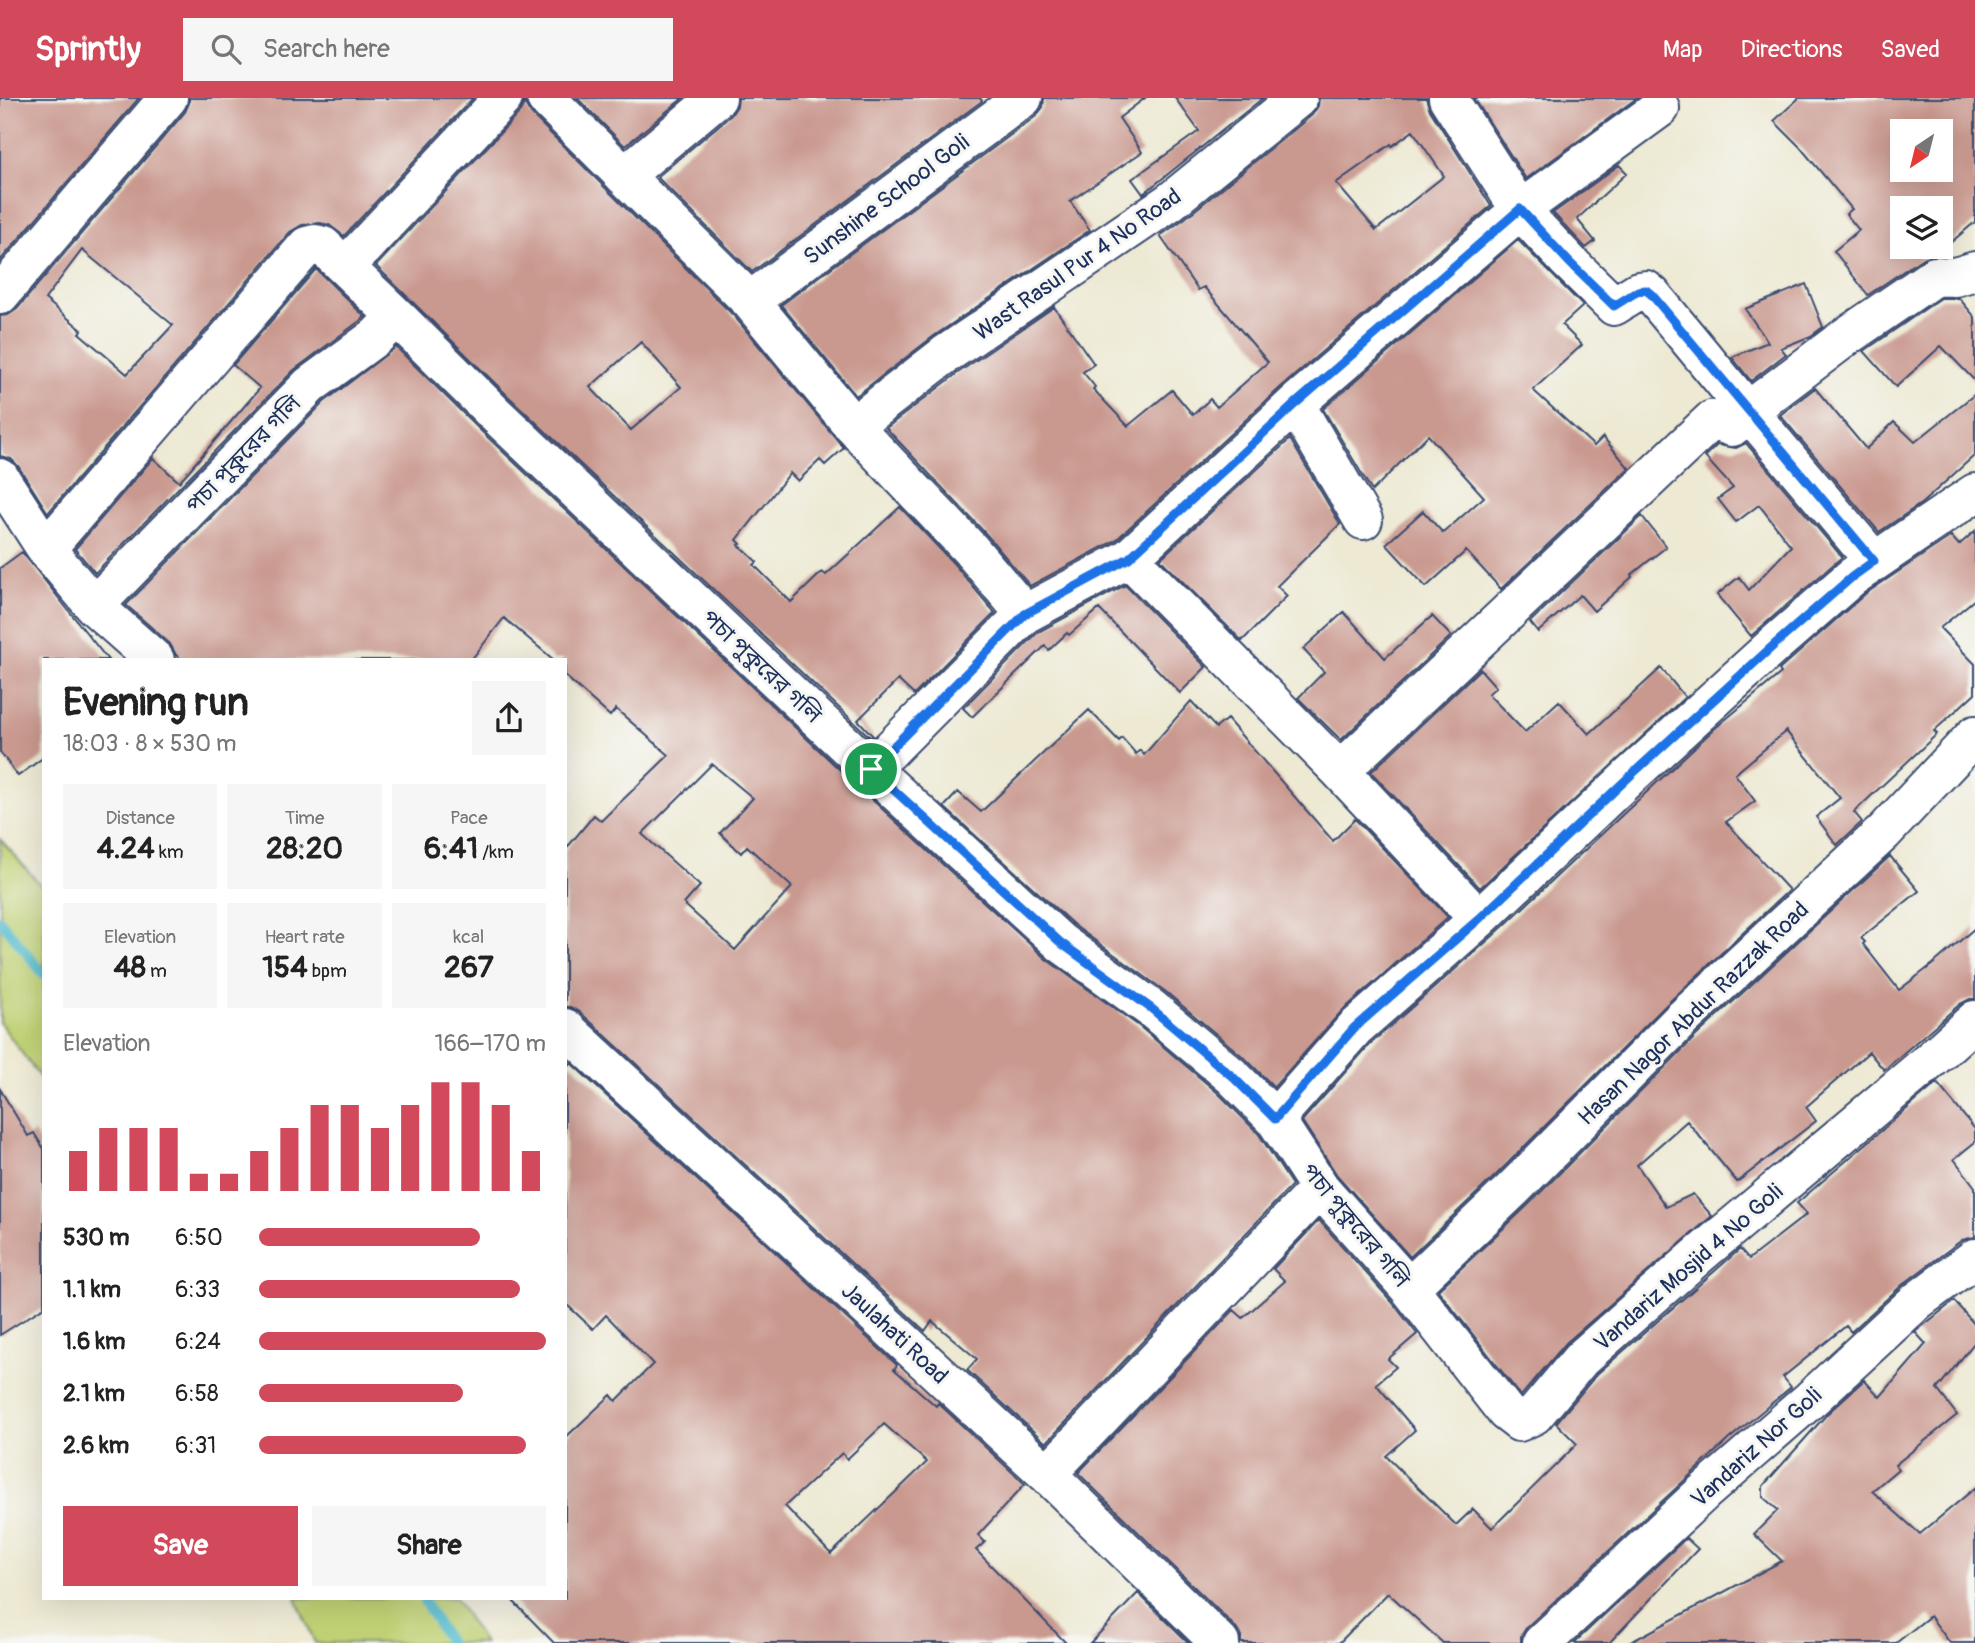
<!DOCTYPE html>
<meta charset="utf-8">
<style>
:root{--surface:#fff;--page:#f6f6f6;--text:#222;--muted:#767676;--accent:#d1495b}
body{margin:0;font-family:Pangolin,"Noto Sans Bengali",sans-serif;background:var(--page);color:var(--text);height:100vh;display:flex;flex-direction:column;font-size:26px;white-space:nowrap}
*{box-sizing:border-box;margin:0}
p{font-size:23px;color:var(--muted)}
.icon{flex:none;width:38px;height:38px;fill:none;stroke:currentColor;stroke-width:2;stroke-linecap:round;stroke-linejoin:round}
.map{position:relative;flex:1;overflow:hidden}
.drawer{position:absolute;left:42px;top:560px;width:525px;height:942px;display:flex;flex-direction:column;background:var(--surface);border-radius:0px;box-shadow:0 7px 28px #0002}
.drawer>*{flex:none}
.needle{width:46px;rotate:215deg}
.buttons{position:absolute;left:1890px;top:21px;display:grid;gap:14px}
.buttons a{display:grid;place-items:center;width:63px;height:63px;border-radius:0px;background:var(--surface);box-shadow:0 7px 28px #0002;font-size:35px}
.pin{position:absolute;display:grid;place-items:center;width:60px;height:60px;color:#fff;margin:-30px;border:4px solid #fff;border-radius:50%;box-shadow:0 2px 7px #0007}
.round{display:grid;place-items:center;flex:none;width:74px;height:74px;border-radius:0px;background:var(--page)}
.head{display:flex;align-items:center;justify-content:space-between;height:119px;padding:0 21px}
h1{font-size:38px;font-weight:700;line-height:52px}
.figures{display:grid;grid-template-columns:repeat(3,1fr);gap:10px;height:119px;padding:7px 21px}
.figures div{display:grid;align-content:center;border-radius:0px;background:var(--page);text-align:center}
.figures b{font-size:30px;font-weight:700}
.figures small{font-size:19px;font-weight:400}
.figures p{font-size:19px}
.chart{height:196px;padding:14px 21px}
.chart p{display:flex;justify-content:space-between}
.chart svg{width:100%;height:126px;margin-top:7px;stroke:var(--accent);stroke-width:6}
.button{display:flex;gap:14px;margin-top:auto;padding:14px 21px}
.button a{flex:1;height:80px;border-radius:0px;background:var(--accent);color:#fff;font-size:28px;font-weight:700;line-height:80px;text-align:center}
.button a+a{background:var(--page);color:var(--text)}
ul{padding:0 21px;list-style:none;font-size:23px}
li{display:grid;grid-template-columns:112px 84px 1fr;align-items:center;height:52px}
li i{height:18px;border-radius:9px;background:var(--accent)}
header{display:flex;align-items:center;gap:42px;box-sizing:border-box;height:98px;padding:0 35px;background:var(--accent);color:#fff}
header strong{font-size:33px}
nav{display:flex;gap:38px;margin-inline-start:auto;font-size:24px}
.search{width:490px;height:63px;background:var(--page);display:flex;align-items:center;gap:18px;box-sizing:border-box;padding:0 24px;border-radius:0px;color:var(--muted);font-size:26px}
.map>svg:first-child{display:block}
.green{fill:#c0d174;stroke:#6e8069;stroke-width:2}
.lines{fill:none;stroke-linecap:round;stroke-linejoin:round}
.stream{stroke:#52bcce;stroke-width:10}
.building{fill:#c9988e;fill-rule:evenodd}
.street-casing{stroke:#3a4b70;stroke-width:42}
.street{stroke:#fff;stroke-width:38}
.route-casing{stroke:#fff;stroke-width:14}
.route{stroke:#1a73e8;stroke-width:9}
.labels{text-anchor:middle;stroke-width:6;stroke-linejoin:round;paint-order:stroke}
.street-label{font-size:23px;fill:#1b2f5e;stroke:#f6f6f2}
</style>
<header>
<strong>Sprintly</strong>
<div class="search"><svg class="icon" aria-label="search" viewBox="0 0 24 24"><circle cx="10" cy="10" r="6"/><path d="M15 15l6 6"/></svg>Search here</div>
<nav><a>Map</a><a>Directions</a><a>Saved</a></nav>
</header>
<div class="map">
<svg width="1975" height="1545" viewBox="0 0 1975 1545">
<rect width="100%" height="100%" fill="#f6f6f2"/>
<filter id="ink" filterUnits="userSpaceOnUse"><feTurbulence type="fractalNoise" baseFrequency=".0143" numOctaves="2"/><feDisplacementMap in="SourceGraphic" scale="14" xChannelSelector="R" yChannelSelector="G"/><feConvolveMatrix kernelMatrix="1 2 1 2 8 2 1 2 1" color-interpolation-filters="sRGB"/></filter>
<filter id="wash" filterUnits="userSpaceOnUse"><feTurbulence type="fractalNoise" baseFrequency=".00686" numOctaves="4" result="noise"/><feDisplacementMap in="SourceGraphic" scale="28" xChannelSelector="R" yChannelSelector="G"/><feGaussianBlur stdDeviation="1.57" result="paint"/><feColorMatrix in="noise" values="0 0 0 0 0 0 0 0 0 0 0 0 0 0 0 0 0 1.4 0 .05"/><feComposite in="paint" operator="in"/></filter>
<g filter="url(#wash)">
<rect width="100%" height="100%" fill="#ede9d3"/>
<path class="green" d="M 0,741 L 44,791 L 44,985 L 0,925 Z
M 296,1500 L 455,1500 L 484,1545 L 315,1545 Z"/>
<g class="lines">
<path class="stream" d="M 0,822 L 44,877
M 422,1500 L 449,1545"/>
</g>
<g id="blocks">
<path class="building" d="M 0,0 L 139,0 L 0,163 Z
M 189,0 L 473,0 L 344,138 L 329,127 L 320,125 L 302,127 L 290,134 L 48,415 L 18,368 L 11,361 L 0,358 L 0,218 L 8,217 L 17,211 L 185,14 L 189,5 ZM 82,152 L 173,227 L 127,276 L 79,235 L 82,232 L 45,201 Z
M 524,0 L 525,6 L 531,16 L 734,218 L 844,350 L 825,367 L 820,362 L 798,383 L 790,375 L 737,442 L 741,446 L 739,447 L 757,464 L 754,467 L 791,504 L 822,474 L 826,477 L 900,409 L 954,466 L 995,515 L 914,597 L 898,582 L 858,622 L 873,638 L 871,640 L 509,299 L 376,168 L 519,15 L 524,6 ZM 641,244 L 681,289 L 631,332 L 590,289 Z
M 577,0 L 683,0 L 625,48 Z
M 738,0 L 980,0 L 982,3 L 752,174 L 657,79 L 731,17 L 737,8 Z
M 1044,0 L 1145,0 L 1119,20 L 1142,54 L 1070,103 L 1090,132 L 934,238 L 856,298 L 781,207 L 1036,18 L 1043,9 Z
M 1175,0 L 1263,0 L 1143,96 L 1132,81 L 1199,33 Z
M 1319,0 L 1426,0 L 1430,12 L 1491,108 L 1280,290 L 1116,442 L 1030,488 L 986,436 L 886,330 L 959,274 L 1054,209 L 1094,266 L 1083,274 L 1095,289 L 1093,291 L 1128,328 L 1172,292 L 1193,317 L 1210,301 L 1217,309 L 1268,264 L 1204,189 L 1198,192 L 1160,138 L 1184,121 L 1312,17 L 1318,8 ZM 1413,33 L 1444,78 L 1376,132 L 1336,85 L 1391,46 L 1392,48 Z
M 1474,0 L 1637,0 L 1526,81 Z
M 1799,0 L 1975,0 L 1975,124 L 1937,156 L 1923,160 L 1868,197 L 1834,153 L 1859,132 L 1846,116 L 1852,111 L 1800,49 L 1774,23 ZM 1902,33 L 1941,33 L 1941,72 L 1902,72 ZM 1902,110 L 1941,110 L 1941,149 L 1902,149 Z
M 1619,67 L 1627,75 L 1577,121 L 1595,143 L 1586,150 L 1553,115 Z
M 1518,142 L 1583,208 L 1562,227 L 1582,247 L 1533,292 L 1594,348 L 1603,339 L 1629,370 L 1501,491 L 1466,453 L 1426,489 L 1386,446 L 1423,413 L 1443,435 L 1484,399 L 1428,337 L 1372,393 L 1323,311 Z
M 316,171 L 365,219 L 294,272 L 95,475 L 75,451 L 153,360 L 179,384 L 260,290 L 233,267 Z
M 1806,186 L 1823,229 L 1811,238 L 1781,250 L 1786,256 L 1751,283 L 1732,259 L 1768,244 L 1745,211 Z
M 1941,200 L 1959,200 L 1975,219 L 1975,283 L 1941,248 L 1896,289 L 1864,253 Z
M 396,249 L 479,331 L 856,687 L 1046,861 L 1139,928 L 1218,995 L 1258,1035 L 1292,1087 L 1046,1345 L 967,1272 L 977,1261 L 932,1223 L 925,1233 L 580,914 L 570,909 L 565,909 L 565,752 L 594,717 L 601,723 L 669,657 L 616,611 L 610,618 L 565,578 L 565,562 L 554,562 L 504,520 L 471,562 L 182,562 L 176,557 L 170,546 L 126,507 L 324,304 ZM 712,666 L 753,700 L 720,735 L 741,755 L 747,748 L 792,789 L 735,852 L 684,806 L 700,788 L 642,736 Z
M 1815,290 L 1866,351 L 1894,324 L 1915,344 L 1975,296 L 1975,357 L 1922,405 L 1879,434 L 1780,317 Z
M 1290,341 L 1340,426 L 1277,488 L 1287,498 L 1242,543 L 1160,461 Z
M 1746,345 L 1842,459 L 1751,538 L 1717,497 L 1739,479 L 1749,492 L 1791,448 L 1759,407 L 1736,424 L 1718,401 L 1733,390 L 1705,359 L 1717,347 L 1736,350 Z
M 1642,418 L 1666,449 L 1631,477 L 1632,479 L 1594,513 L 1580,497 L 1538,534 L 1530,524 Z
M 1975,433 L 1975,501 L 1940,530 L 1975,566 L 1975,595 L 1934,633 L 1937,636 L 1854,714 L 1862,724 L 1837,747 L 1816,719 L 1840,700 L 1786,633 L 1735,676 L 1755,703 L 1726,724 L 1789,792 L 1666,907 L 1497,1076 L 1410,1159 L 1337,1077 L 1302,1023 L 1370,946 L 1494,837 L 1713,632 L 1781,575 L 1779,572 L 1789,563 L 1865,496 L 1951,438 L 1959,447 Z
M 22,454 L 108,562 L 44,562 L 44,659 L 18,678 L 0,654 L 0,470 Z
M 1125,487 L 1206,569 L 1180,595 L 1099,511 L 1069,537 L 1067,535 L 1049,552 L 1045,548 L 972,619 L 963,610 L 1038,534 Z
M 1344,514 L 1385,560 L 1432,518 L 1451,538 L 1341,642 L 1298,600 L 1324,574 L 1303,551 Z
M 1661,570 L 1685,599 L 1480,790 L 1371,674 L 1480,571 L 1496,589 L 1488,596 L 1525,634 L 1559,603 L 1589,636 Z
M 1191,603 L 1216,630 L 1227,621 L 1333,743 L 1355,721 L 1448,819 L 1341,914 L 1274,989 L 1247,962 L 1166,894 L 1075,828 L 944,709 L 958,694 L 981,714 L 1089,612 L 1119,643 L 1122,640 L 1136,656 L 1140,652 L 1144,657 Z
M 1890,758 L 1919,793 L 1861,840 L 1865,844 L 1863,846 L 1899,892 L 1933,866 L 1975,830 L 1975,901 L 1970,901 L 1960,906 L 1884,972 L 1869,954 L 1806,1009 L 1816,1023 L 1737,1084 L 1687,1023 L 1637,1067 L 1666,1109 L 1693,1096 L 1712,1118 L 1566,1245 L 1521,1298 L 1438,1192 L 1527,1108 L 1696,938 Z
M 571,965 L 897,1267 L 894,1271 L 936,1308 L 938,1305 L 1025,1386 L 978,1437 L 985,1444 L 976,1452 L 1066,1545 L 554,1545 L 510,1500 L 565,1500 L 565,1340 L 611,1297 L 616,1303 L 653,1266 L 606,1217 L 593,1231 L 565,1205 L 565,971 ZM 884,1326 L 927,1364 L 831,1456 L 785,1408 L 842,1355 L 847,1361 Z
M 1937,985 L 1975,1031 L 1975,1044 L 1954,1061 L 1975,1089 L 1975,1139 L 1962,1142 L 1902,1187 L 1851,1234 L 1846,1228 L 1783,1279 L 1791,1289 L 1729,1341 L 1527,1529 L 1521,1538 L 1521,1545 L 1443,1545 L 1388,1495 L 1339,1545 L 1241,1545 L 1241,1538 L 1235,1529 L 1078,1375 L 1234,1212 L 1243,1220 L 1285,1183 L 1273,1171 L 1319,1122 L 1392,1204 L 1417,1236 L 1388,1261 L 1396,1269 L 1376,1286 L 1415,1332 L 1386,1358 L 1456,1427 L 1473,1411 L 1492,1430 L 1577,1346 L 1556,1325 L 1597,1276 L 1740,1151 L 1749,1161 L 1807,1116 L 1797,1105 Z
M 0,991 L 28,1038 L 34,1035 L 44,1051 L 44,1209 L 0,1237 Z
M 1954,1203 L 1975,1227 L 1975,1244 L 1937,1291 L 1957,1317 L 1895,1367 L 1898,1371 L 1872,1393 L 1920,1436 L 1975,1390 L 1975,1545 L 1950,1545 L 1930,1518 L 1896,1545 L 1629,1545 L 1782,1463 L 1754,1436 L 1778,1412 L 1763,1399 L 1763,1388 L 1827,1316 L 1864,1282 L 1880,1299 L 1926,1246 L 1915,1234 Z
M 1686,1440 L 1698,1451 L 1609,1545 L 1574,1545 Z
M 1138,1495 L 1189,1545 L 1090,1545 Z"/>
</g>
</g>
<g filter="url(#ink)">
<use href="#blocks" fill-opacity="0" stroke="#3a4b70" stroke-width="2"/>
<g class="lines">
<defs>
<path id="street" d="M 546,0 L 750,203 L 853,328 L 970,451 L 1025,516
M 624,78 L 717,0
M 345,169 L 503,0
M 0,197 L 168,0
M 750,203 L 1023,0
M 1295,306 L 1363,422
M 853,328 L 946,256 L 1170,104 L 1298,0
M 0,380 L 46,451 L 94,508 L 155,562
M 46,451 L 307,148 L 315,146 L 323,148 L 396,218
M 1129,460 L 1340,673 L 1479,821
M 1874,463 L 1748,313 L 1847,238 L 1935,178 L 1955,179 L 1975,173
M 94,508 L 310,287 L 377,238 L 396,218 L 494,315 L 871,671 L 1061,845 L 1152,911 L 1233,979 L 1275,1021 L 1320,1090 L 1409,1190 L 1506,1314 L 1519,1324 L 1534,1317 L 1581,1261 L 1634,1214 L 1700,1156 L 1925,967 L 1975,922
M 871,671 L 1025,516 L 1129,460 L 1295,306 L 1520,112 L 1660,10
M 1340,673 L 1712,322 L 1732,329 L 1748,313 L 1652,197 L 1646,192 L 1638,193 L 1614,208 L 1569,164 L 1520,112 L 1448,0
M 565,930 L 1047,1376 L 1220,1545
M 1275,1021 L 1355,930 L 1479,821 L 1630,678 L 1774,547 L 1852,479 L 1975,395
M 1409,1190 L 1512,1092 L 1681,922 L 1884,734 L 1975,637
M 1047,1376 L 1320,1090
M 1542,1545 L 1704,1394 L 1811,1301 L 1917,1203 L 1975,1160"/>
</defs>
<use href="#street" class="street-casing"/>
<use href="#street" class="street"/>
</g>
</g>
<g class="lines" filter="url(#ink)">
<defs>
<path id="route" d="M 1520,111 L 1569,164 L 1614,208 L 1638,193 L 1646,192 L 1652,197 L 1874,463 L 1852,479 L 1774,547 L 1630,678 L 1479,821 L 1354,930 L 1275,1021 L 1233,979 L 1152,911 L 1061,845 L 871,671 L 1025,516 L 1129,460 L 1295,306 Z"/>
</defs>
<use href="#route" class="route-casing"/>
<use href="#route" class="route"/>
</g>
<g class="labels">
<g class="street-label">
<text transform="translate(886 101) rotate(-37)" y="8">Sunshine School Goli</text>
<text transform="translate(1077 166) rotate(-35)" y="8">Wast Rasul Pur 4 No Road</text>
<text transform="translate(243 356) rotate(-46)" y="8">পচা পুকুরের গলি</text>
<text transform="translate(762 568) rotate(43)" y="8">পচা পুকুরের গলি</text>
<text transform="translate(1693 915) rotate(-44)" y="8">Hasan Nagor Abdur Razzak Road</text>
<text transform="translate(1356 1127) rotate(50)" y="8">পচা পুকুরের গলি</text>
<text transform="translate(1688 1169) rotate(-41)" y="8">Vandariz Mosjid 4 No Goli</text>
<text transform="translate(895 1235) rotate(43)" y="8">Jaulahati Road</text>
<text transform="translate(1756 1349) rotate(-42)" y="8">Vandariz Nor Goli</text>
</g>
</g>
</svg>
<div class="buttons">
<a><svg class="needle" viewBox="-14 -14 28 28"><path d="M0-13l5 13h-10z" fill="#e53935"/><path d="M0 13l5-13h-10z" fill="#767676"/></svg></a>
<a><svg class="icon" aria-label="layers" viewBox="0 0 24 24"><path d="M12 4l9 5-9 5-9-5zM3 14l9 5 9-5"/></svg></a>
</div>
<div class="pin" style="left:871px;top:671px;background:#1e9e55"><svg class="icon" aria-label="arrive" viewBox="0 0 24 24"><path d="M6 21V4h12l-3 4 3 4H6"/></svg></div>
<section class="drawer">
<div class="head"><div><h1>Evening run</h1><p>18:03 · 8 × 530 m</p></div><a class="round"><svg class="icon" aria-label="share" viewBox="0 0 24 24"><path d="M12 15V3M7 8l5-5 5 5M5 13v7h14v-7"/></svg></a></div>
<div class="figures">
<div><p>Distance</p><b>4.24<small> km</small></b></div>
<div><p>Time</p><b>28:20</b></div>
<div><p>Pace</p><b>6:41<small> /km</small></b></div>
</div>
<div class="figures">
<div><p>Elevation</p><b>48<small> m</small></b></div>
<div><p>Heart rate</p><b>154<small> bpm</small></b></div>
<div><p>kcal</p><b>267</b></div>
</div>
<div class="chart"><p><span>Elevation</span>166–170 m</p>
<svg viewBox="0 0 160 44" preserveAspectRatio="none"><path d="M5 44V30M15 44V22M25 44V22M35 44V22M45 44V38M55 44V38M65 44V30M75 44V22M85 44V14M95 44V14M105 44V22M115 44V14M125 44V6M135 44V6M145 44V14M155 44V30"/></svg>
</div>
<ul>
<li><b>530 m</b>6:50<i style="width:77%"></i></li>
<li><b>1.1 km</b>6:33<i style="width:91%"></i></li>
<li><b>1.6 km</b>6:24<i style="width:100%"></i></li>
<li><b>2.1 km</b>6:58<i style="width:71%"></i></li>
<li><b>2.6 km</b>6:31<i style="width:93%"></i></li>
</ul>
<div class="button"><a>Save</a><a>Share</a></div>
</section>
</div>
